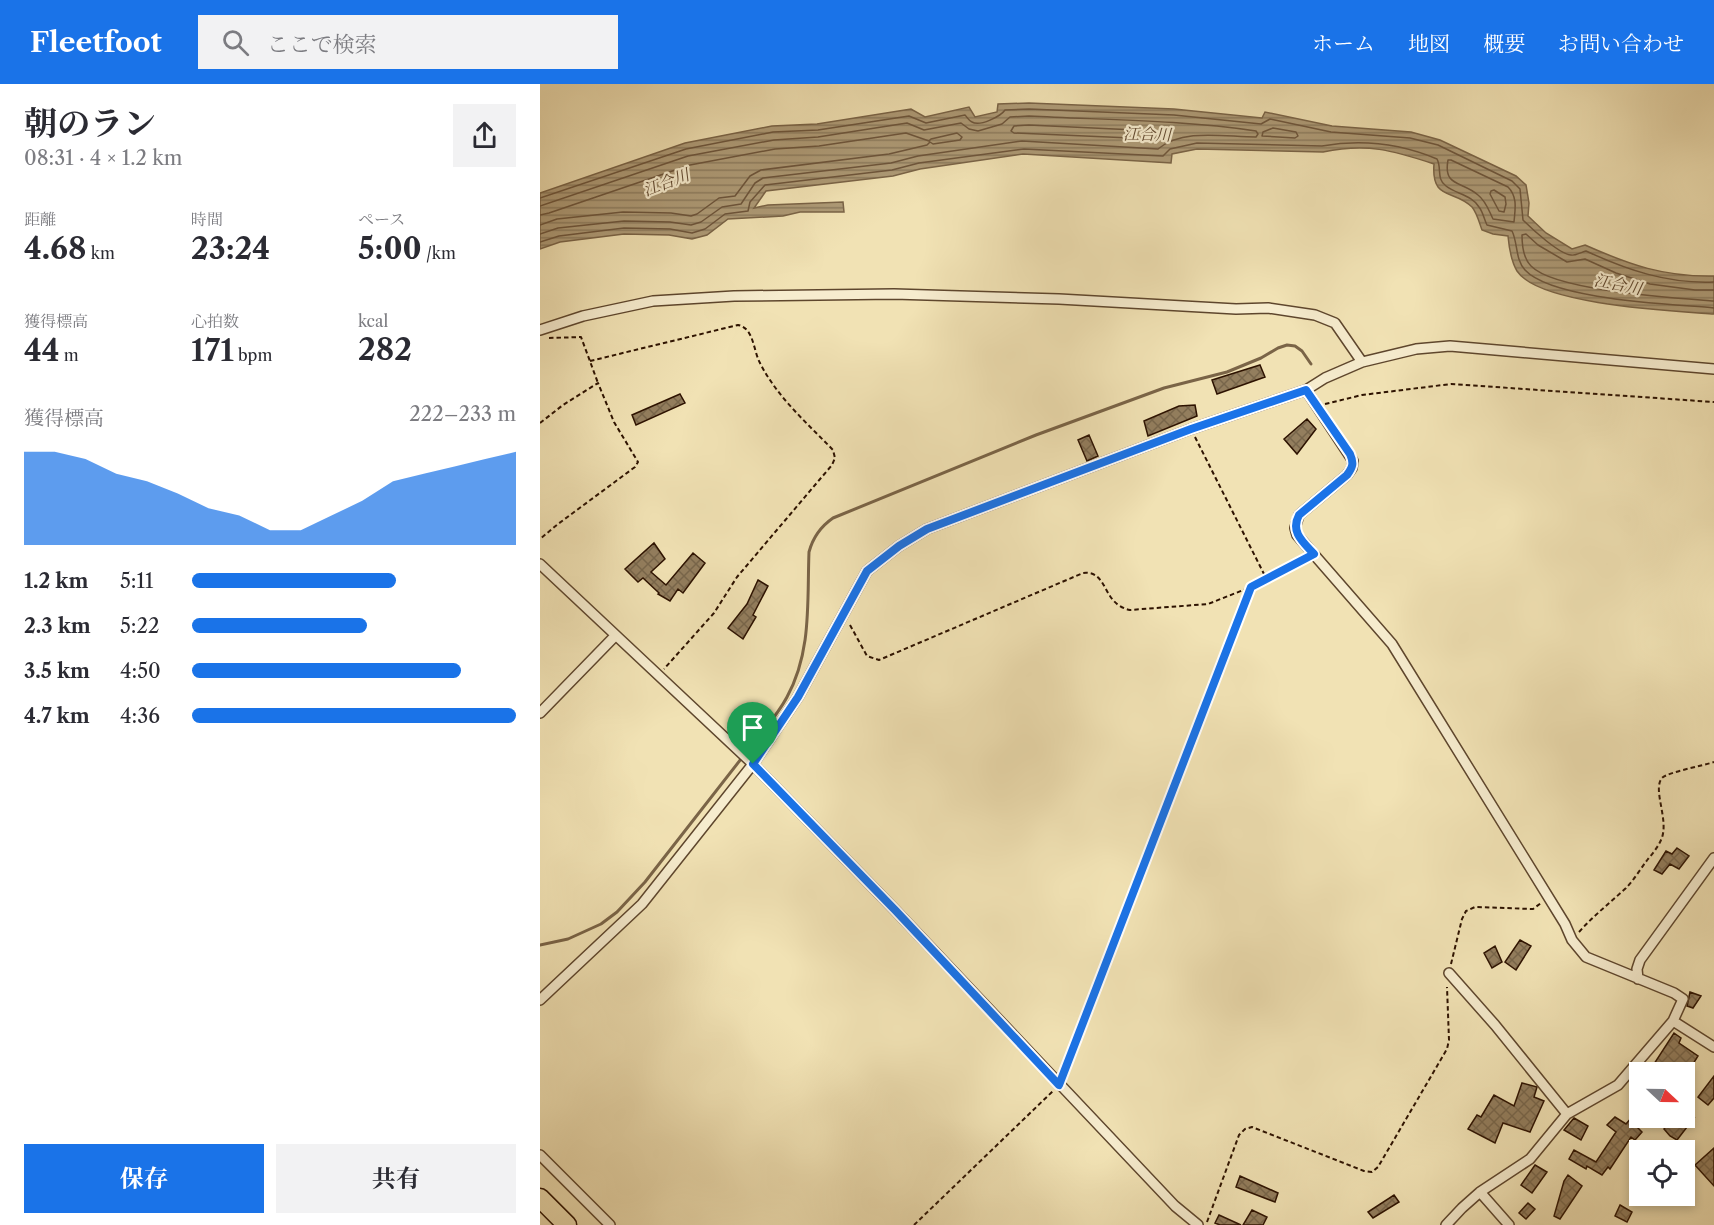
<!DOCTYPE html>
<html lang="ja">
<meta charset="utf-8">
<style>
:root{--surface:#fff;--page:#f2f2f3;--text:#2b2b33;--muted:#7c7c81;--accent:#1a73e8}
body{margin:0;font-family:"Libre Caslon Text","Noto Serif JP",serif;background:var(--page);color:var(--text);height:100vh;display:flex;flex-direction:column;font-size:22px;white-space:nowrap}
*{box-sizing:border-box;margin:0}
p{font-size:20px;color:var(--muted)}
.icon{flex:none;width:33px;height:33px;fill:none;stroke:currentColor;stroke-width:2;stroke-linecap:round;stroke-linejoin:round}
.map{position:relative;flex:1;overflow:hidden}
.panel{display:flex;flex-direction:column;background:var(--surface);width:540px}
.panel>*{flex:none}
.needle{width:39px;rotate:112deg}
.controls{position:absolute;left:1089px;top:978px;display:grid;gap:12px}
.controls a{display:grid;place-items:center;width:66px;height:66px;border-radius:0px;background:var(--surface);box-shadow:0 3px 9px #0003;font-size:30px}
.pin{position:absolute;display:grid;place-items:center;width:51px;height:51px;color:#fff;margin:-62px -26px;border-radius:50% 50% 50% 0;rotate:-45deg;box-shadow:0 0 6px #0007}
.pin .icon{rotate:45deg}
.round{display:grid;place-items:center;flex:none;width:63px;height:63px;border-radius:0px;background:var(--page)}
.summary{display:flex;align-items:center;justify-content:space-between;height:102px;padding:0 24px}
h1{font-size:33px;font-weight:700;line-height:45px}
.metrics{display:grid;grid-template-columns:repeat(3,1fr);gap:9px;height:102px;padding:6px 24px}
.metrics div{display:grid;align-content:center}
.metrics b{font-size:30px;font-weight:700}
.metrics small{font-size:16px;font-weight:400}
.metrics p{font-size:16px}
.chart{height:168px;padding:12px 24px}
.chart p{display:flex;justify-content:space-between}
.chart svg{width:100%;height:108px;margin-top:6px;fill:var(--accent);opacity:.7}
.action{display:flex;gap:12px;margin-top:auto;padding:12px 24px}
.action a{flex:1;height:69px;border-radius:0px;background:var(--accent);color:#fff;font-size:24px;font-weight:700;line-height:69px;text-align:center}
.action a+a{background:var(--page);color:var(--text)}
ul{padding:0 24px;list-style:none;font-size:20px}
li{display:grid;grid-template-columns:96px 72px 1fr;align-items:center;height:45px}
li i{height:15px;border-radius:8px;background:var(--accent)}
header{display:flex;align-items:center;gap:36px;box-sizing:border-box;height:84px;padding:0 30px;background:var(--accent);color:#fff}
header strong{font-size:28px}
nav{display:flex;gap:33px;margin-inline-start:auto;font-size:21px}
.search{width:420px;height:54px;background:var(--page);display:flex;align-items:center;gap:15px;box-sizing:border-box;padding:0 21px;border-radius:0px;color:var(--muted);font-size:22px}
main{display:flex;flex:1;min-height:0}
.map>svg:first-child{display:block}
.water{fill:url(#water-rules);stroke:#7a6447;stroke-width:1.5}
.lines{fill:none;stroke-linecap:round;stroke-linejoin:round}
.shore{stroke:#6e563c;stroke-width:1.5}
.stream{stroke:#7a6447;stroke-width:3}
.building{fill:url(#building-cross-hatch);stroke:#2d1200;stroke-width:1.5}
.street-casing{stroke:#5e462d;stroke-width:12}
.highway-casing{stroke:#2d1200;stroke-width:21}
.path{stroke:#2d1200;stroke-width:2;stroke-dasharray:4.5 3;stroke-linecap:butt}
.street{stroke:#f6ecce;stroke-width:9}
.highway{stroke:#f1e2b4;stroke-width:18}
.route-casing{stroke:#fff;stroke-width:12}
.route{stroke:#1a73e8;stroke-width:8}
.labels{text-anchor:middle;stroke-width:4.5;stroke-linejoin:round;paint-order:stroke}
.water-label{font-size:16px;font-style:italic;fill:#614930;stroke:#f6ecce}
</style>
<header>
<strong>Fleetfoot</strong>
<div class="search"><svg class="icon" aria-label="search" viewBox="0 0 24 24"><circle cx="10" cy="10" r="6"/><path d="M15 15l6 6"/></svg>ここで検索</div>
<nav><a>ホーム</a><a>地図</a><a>概要</a><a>お問い合わせ</a></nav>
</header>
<main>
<section class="panel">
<div class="summary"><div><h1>朝のラン</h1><p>08:31 · 4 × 1.2 km</p></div><a class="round"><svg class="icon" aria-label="share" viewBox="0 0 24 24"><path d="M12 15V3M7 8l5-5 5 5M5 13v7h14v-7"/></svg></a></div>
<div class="metrics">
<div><p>距離</p><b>4.68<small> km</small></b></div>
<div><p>時間</p><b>23:24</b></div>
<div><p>ペース</p><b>5:00<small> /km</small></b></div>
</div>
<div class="metrics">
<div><p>獲得標高</p><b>44<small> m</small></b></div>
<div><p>心拍数</p><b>171<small> bpm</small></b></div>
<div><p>kcal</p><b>282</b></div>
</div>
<div class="chart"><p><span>獲得標高</span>222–233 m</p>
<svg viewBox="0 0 160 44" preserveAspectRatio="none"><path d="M0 44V6L10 6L20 9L30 15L40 18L50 23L60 29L70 32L80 38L90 38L100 32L110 26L120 18L130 15L140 12L150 9L160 6V44z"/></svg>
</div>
<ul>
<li><b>1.2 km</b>5:11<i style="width:63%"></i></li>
<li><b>2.3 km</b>5:22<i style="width:54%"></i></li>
<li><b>3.5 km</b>4:50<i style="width:83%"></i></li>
<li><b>4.7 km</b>4:36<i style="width:100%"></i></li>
</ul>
<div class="action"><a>保存</a><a>共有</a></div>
</section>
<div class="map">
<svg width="1174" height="1141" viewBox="0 0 1174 1141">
<defs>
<pattern id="water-rules" width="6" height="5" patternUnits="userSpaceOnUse" patternTransform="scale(1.5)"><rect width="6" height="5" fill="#ae9b77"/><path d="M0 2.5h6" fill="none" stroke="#8e7d5f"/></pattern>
<pattern id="building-cross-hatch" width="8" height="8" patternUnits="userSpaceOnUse" patternTransform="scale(1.5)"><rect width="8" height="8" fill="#937e5e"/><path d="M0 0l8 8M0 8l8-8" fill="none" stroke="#78664b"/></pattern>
</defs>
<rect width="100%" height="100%" fill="#f1e2b4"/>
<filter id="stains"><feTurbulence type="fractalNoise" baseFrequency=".00333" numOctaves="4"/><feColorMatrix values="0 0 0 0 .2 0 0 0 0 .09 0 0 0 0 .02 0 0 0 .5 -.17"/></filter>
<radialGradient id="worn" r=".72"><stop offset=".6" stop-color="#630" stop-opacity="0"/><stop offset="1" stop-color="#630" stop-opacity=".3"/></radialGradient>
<path class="water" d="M 489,19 L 634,25 L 722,34 L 725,28 L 792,42 L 871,48 L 900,56 L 976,92 L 986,101 L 989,119 L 988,132 L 1006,149 L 1032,165 L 1045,161 C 1090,181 1124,193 1174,192 L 1174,230 C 1134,227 999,221 977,187 C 971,177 969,163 968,152 L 953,150 L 942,146 C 939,138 937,129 932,123 C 914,105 891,117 894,80 C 852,66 827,59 783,68 L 657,65 L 632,70 L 631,79 L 483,70 L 380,85 L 353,92 L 226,107 L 214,124 L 228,121 L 303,118 L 304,128 L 260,128 L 243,132 L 188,135 L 167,151 L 152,155 L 129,151 L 84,150 L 20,158 L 0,165 L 0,109 L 145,59 L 232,42 L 277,40 L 371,25 L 385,33 L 429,23 L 435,33 L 457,28 L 458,20 Z"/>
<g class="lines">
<path class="shore" d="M 489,41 L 617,47 L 620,50 L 614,55 L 474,49 L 471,47 L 474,42 Z
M 733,44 L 756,48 L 758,52 L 755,54 L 722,52 L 723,48 Z
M 908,76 L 911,76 L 968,103 C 978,113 975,126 974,138 L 953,135 C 949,127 946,117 938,111 C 922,97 903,103 908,76 Z
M 954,106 L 965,113 L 966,120 L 964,128 L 959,127 L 950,110 L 951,107 Z
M 0,114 L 146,65 L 233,48 L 278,46 L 369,32 L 386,39 L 425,31 C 427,33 429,37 432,38 C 440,43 461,32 465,26 L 489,25 L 634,31 L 721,40 L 730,35 L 791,48 L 870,54 L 898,61 L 972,97 L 980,105 L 983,136 C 992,145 1019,170 1031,171 C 1035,172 1042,168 1046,167 C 1087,186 1128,200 1174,198
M 0,122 L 148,72 L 234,56 L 278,53 L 367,39 L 384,46 L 421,39 L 429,45 L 438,47 L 462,40 L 470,33 L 489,32 C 565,36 641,36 716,47 L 718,50 L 716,53 C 685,53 643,44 618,65 L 482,57 L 378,72 L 351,79 L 223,94 L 215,99 L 201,120 L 182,123 L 161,138 L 151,141 L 130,138 L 84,137 L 18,144 L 0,150
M 0,131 L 9,129 L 150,81 L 235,65 L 279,62 L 366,49 L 389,57 L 391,55 L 417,49 L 422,53 L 420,56 L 393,60 L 390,58 L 387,61 L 349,70 L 221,86 L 210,92 L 195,112 L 179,114 L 157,130 L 151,132 L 131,129 L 83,128 L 17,135 L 0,141
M 0,158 L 19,152 L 84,144 L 130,145 L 152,149 L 165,145 L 185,130 L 208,127 L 210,118 L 225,101 L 352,86 L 379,79 L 484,65 L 623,72 L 630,65 L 657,59 L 782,62 C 822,55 859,59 897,75 C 902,84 896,95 906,102 C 916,110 932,111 939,123 C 943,128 944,135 947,141 L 972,147 C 978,159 975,175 985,186 C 1013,216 1132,220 1174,224
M 1174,206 L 1155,206 L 1110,200 L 1076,189 L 1045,175 L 1027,178 L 998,161 L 986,150 L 982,151 C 982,161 984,175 991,182 C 1015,207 1136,214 1174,217"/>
<path class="stream" d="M 209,665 C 222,648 237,632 247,613 C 272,567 267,518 269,468 C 273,453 280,443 293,434 L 496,351 L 624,304 L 687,288 L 721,274 L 738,264 L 747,261 L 755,262 L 762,267 L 771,280
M 0,861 L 28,855 L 61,840 L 77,828 L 105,798 L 201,675"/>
</g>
<path class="building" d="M 720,281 L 725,293 L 677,310 L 672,296 Z
M 140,310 L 145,319 L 96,341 L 92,331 Z
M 655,321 L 657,332 L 608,352 L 604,337 L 639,322 Z
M 767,335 L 776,345 L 757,370 L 744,355 Z
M 549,351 L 558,372 L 547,377 L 538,356 Z
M 114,459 L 125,475 L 111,488 L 126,501 L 153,469 L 165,479 L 143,509 L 138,505 L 130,517 L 118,510 L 119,509 L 103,494 L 98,498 L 85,485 Z
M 218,496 L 228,502 L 213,531 L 216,533 L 203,555 L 188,544 L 207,520 Z
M 1137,764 L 1149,772 L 1139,785 L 1130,780 L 1122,790 L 1114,786 L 1126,767 L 1132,770 Z
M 980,856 L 991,862 L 976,886 L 965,878 Z
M 955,862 L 962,878 L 952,884 L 944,869 Z
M 1150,908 L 1161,912 L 1153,924 L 1147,922 Z
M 1134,949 L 1141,954 L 1139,959 L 1158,972 L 1150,985 L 1143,980 L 1137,988 L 1119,988 L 1112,983 Z
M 1174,992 L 1174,1014 L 1168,1021 L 1158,1013 Z
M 982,999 L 997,1003 L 994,1013 L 1004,1017 L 990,1048 L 963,1039 L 955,1059 L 928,1045 L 937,1031 L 941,1033 L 954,1011 L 974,1022 Z
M 1100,1024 L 1100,1034 L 1105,1034 L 1097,1043 L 1102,1048 L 1095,1056 L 1091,1053 L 1070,1085 L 1068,1083 L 1062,1091 L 1047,1082 L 1046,1085 L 1029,1075 L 1034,1066 L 1056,1078 L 1076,1048 L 1067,1041 L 1075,1033 L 1086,1040 Z
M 1034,1034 L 1048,1042 L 1041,1056 L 1024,1046 Z
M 1133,1034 L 1154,1034 L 1137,1056 L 1130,1052 L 1124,1045 Z
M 1174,1064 L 1174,1102 L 1155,1081 Z
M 995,1081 L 1007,1088 L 992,1109 L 981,1101 Z
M 1028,1091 L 1042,1102 L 1020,1135 L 1014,1132 L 1024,1097 Z
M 700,1092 L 738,1109 L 735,1118 L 696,1103 Z
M 854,1111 L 859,1118 L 833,1134 L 828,1128 Z
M 988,1119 L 995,1125 L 986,1135 L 979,1129 Z
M 1080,1121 L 1092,1128 L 1087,1138 L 1075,1132 Z
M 712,1126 L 727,1133 L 723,1141 L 703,1141 Z
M 679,1131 L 701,1141 L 680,1141 L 675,1139 Z"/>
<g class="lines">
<defs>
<path id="street" d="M 0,246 L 43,232 L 113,217 L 194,212 L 354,210 L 519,215 L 696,225 L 728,224 L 775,231 L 795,239 L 822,278
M 766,306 L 813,377 L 812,384 L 807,391 L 759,431 L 755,444 L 757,451 L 852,560 L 1025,840 L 1032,856 L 1046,873 L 1134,909 L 1143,915 L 1133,937
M 0,480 L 213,680 L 356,827 L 635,1122 L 658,1141
M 0,629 L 75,552
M 909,889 L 955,941 L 1027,1030
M 1098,895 L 1097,885 L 1100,876 L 1174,774
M 0,916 L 102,820 L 213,680 L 258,613 L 327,487 L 359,462 L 387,445 L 651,345 L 766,306 L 785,294 L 822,278 L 876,265 L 910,262 L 1174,285
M 0,1071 L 70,1141
M 940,1108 L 969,1141
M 906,1141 L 922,1124 L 940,1108 L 990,1075 L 1027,1030 L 1078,1001 L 1133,937 L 1174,963"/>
<path id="highway" d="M 0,1114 L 27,1141"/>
</defs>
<use href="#street" class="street-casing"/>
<use href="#highway" class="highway-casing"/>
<path class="path" d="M 9,254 L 41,253 L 58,299
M 50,277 L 198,241 C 214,244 213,266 220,279 C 237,313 267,339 293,366 L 295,374 L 292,381 L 197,493 L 174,529 L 124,585
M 785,320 L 822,311 L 911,300 L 1174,318
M 0,339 L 23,321 L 58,299 L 74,338 L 98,378 L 95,383 L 18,440 L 0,455
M 655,353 L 725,492
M 310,541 L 327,572 L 339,576 L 543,489 C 569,486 561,520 590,526 L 668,520 L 711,503 L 766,474
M 1039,848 C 1054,831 1070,819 1086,804 C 1094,796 1101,784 1108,775 C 1113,769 1118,763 1121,756 C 1130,737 1112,706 1122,694 C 1128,688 1162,682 1174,678
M 911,880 L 922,835 L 926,827 L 935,823 L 993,825 L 1001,819
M 523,990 L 711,503
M 667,1138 L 699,1051 L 705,1045 L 712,1043 L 824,1087 L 832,1088 L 838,1083 L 907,965 L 909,956 L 907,903
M 374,1141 L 513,1007"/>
<use href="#street" class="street"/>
<use href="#highway" class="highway"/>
</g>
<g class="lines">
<defs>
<path id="route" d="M 766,306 L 810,370 C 814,379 813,383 807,391 L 759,431 C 750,448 763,458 774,470 L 711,503 L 519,1001 L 356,827 L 213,680 L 258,613 L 327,487 L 359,462 L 387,445 L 651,345 Z"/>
</defs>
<use href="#route" class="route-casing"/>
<use href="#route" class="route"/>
</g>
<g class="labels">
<g class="water-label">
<text transform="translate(607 50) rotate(1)" y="6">江合川</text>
<text transform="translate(126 98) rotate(-21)" y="6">江合川</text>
<text transform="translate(1078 200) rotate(11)" y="6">江合川</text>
</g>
</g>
<rect width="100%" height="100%" filter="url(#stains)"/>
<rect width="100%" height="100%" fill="url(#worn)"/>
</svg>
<div class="controls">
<a><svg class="needle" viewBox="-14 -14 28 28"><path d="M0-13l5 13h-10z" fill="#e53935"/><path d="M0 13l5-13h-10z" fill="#7c7c81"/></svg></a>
<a><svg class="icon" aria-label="locate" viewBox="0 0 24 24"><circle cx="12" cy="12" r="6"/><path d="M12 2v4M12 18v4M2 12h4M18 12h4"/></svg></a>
</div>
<div class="pin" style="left:213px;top:680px;background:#1e9e55"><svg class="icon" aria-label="arrive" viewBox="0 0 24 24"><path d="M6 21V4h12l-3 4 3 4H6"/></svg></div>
</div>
</main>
